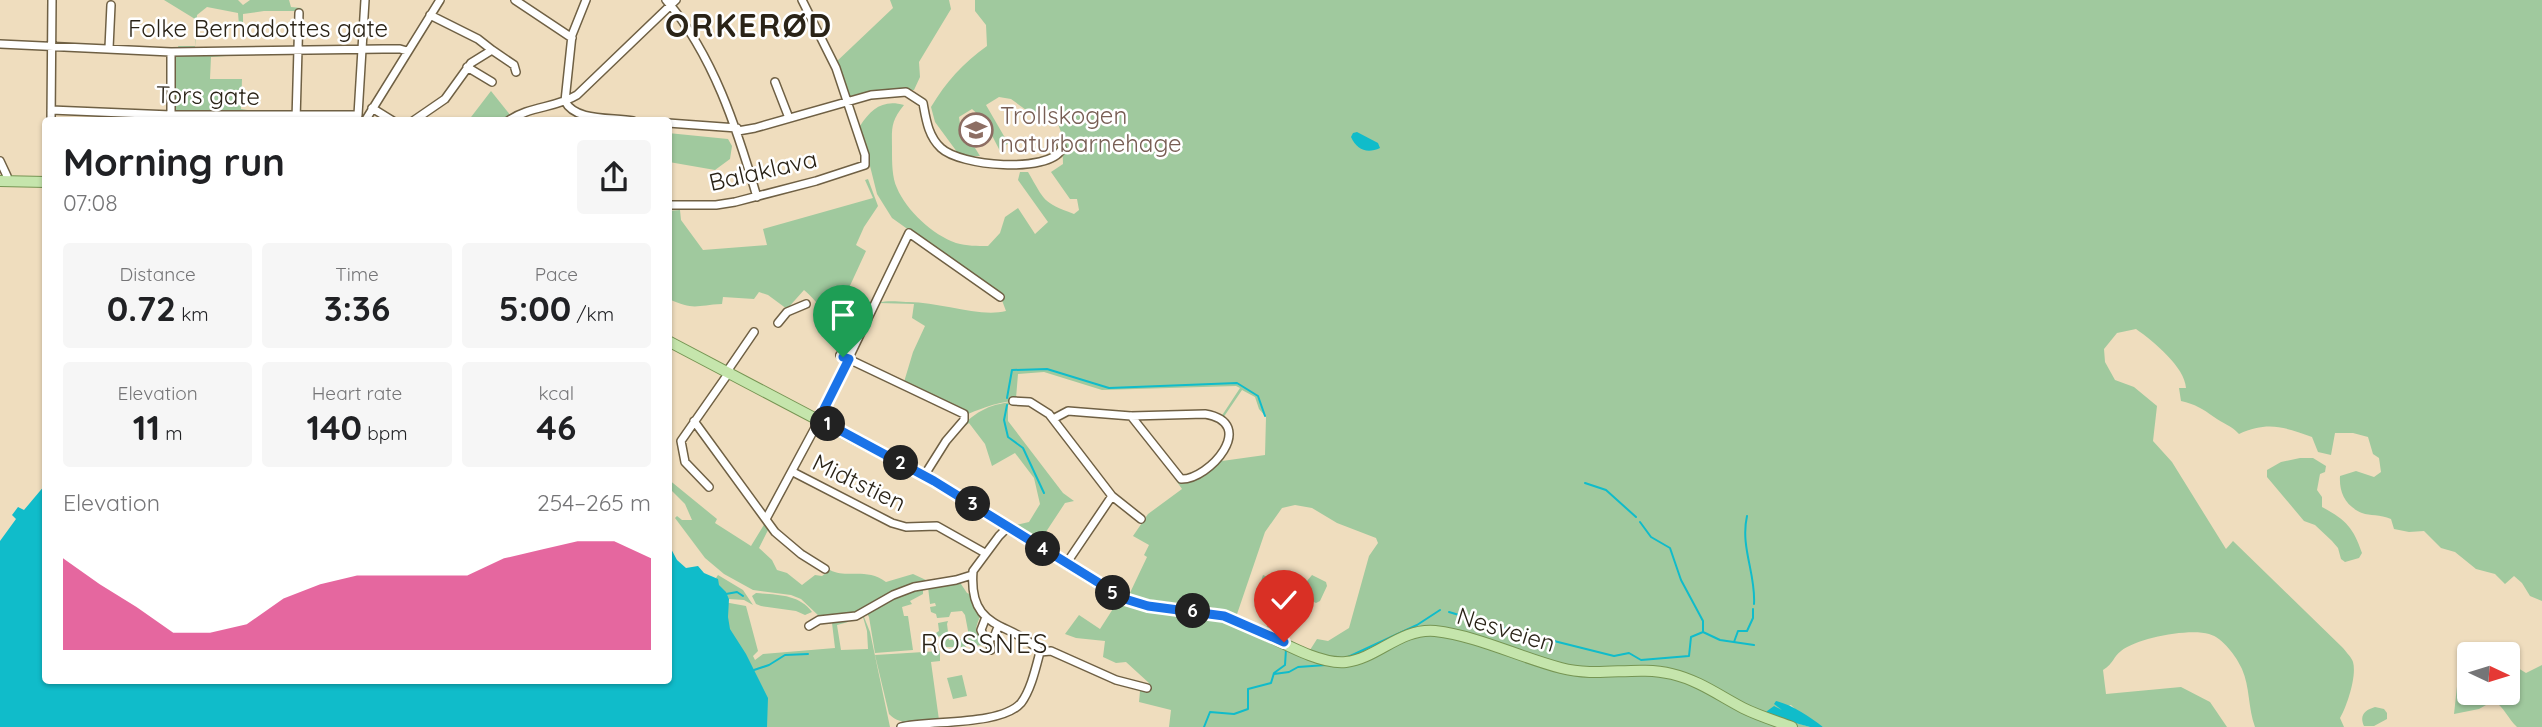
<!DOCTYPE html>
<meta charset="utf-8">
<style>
:root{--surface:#fff;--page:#f6f6f6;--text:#202124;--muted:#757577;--accent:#db2777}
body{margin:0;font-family:Quicksand,sans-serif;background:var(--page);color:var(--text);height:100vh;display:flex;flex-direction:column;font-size:26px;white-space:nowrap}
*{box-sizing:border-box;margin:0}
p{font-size:23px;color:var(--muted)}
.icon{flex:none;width:38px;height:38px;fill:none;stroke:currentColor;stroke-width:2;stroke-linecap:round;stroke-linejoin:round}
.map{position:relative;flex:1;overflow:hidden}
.side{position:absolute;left:42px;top:117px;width:630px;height:567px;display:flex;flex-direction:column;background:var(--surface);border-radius:7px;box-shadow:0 2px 5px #0004}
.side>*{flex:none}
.needle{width:46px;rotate:94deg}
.buttons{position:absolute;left:2457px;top:642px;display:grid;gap:14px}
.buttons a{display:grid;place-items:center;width:63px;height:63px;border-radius:7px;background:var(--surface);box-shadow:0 2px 5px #0004;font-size:35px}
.pin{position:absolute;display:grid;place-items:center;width:60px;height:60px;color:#fff;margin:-72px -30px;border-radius:50% 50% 50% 0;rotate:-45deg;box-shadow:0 0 7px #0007}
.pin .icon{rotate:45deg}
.km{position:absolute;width:35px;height:35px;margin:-18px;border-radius:50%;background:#222;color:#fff;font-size:19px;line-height:35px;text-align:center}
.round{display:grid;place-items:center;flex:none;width:74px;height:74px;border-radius:7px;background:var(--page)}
.headline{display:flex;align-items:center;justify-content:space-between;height:119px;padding:0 21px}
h1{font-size:38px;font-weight:700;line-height:52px}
.metrics{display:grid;grid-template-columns:repeat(3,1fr);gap:10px;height:119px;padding:7px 21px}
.metrics div{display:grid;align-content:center;border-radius:7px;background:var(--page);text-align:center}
.metrics b{font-size:35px;font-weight:700}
.metrics small{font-size:19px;font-weight:400}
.metrics p{font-size:19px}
.chart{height:196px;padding:14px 21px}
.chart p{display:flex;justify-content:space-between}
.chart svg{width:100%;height:126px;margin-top:7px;fill:var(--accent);opacity:.7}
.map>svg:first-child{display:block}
.green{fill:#a0c99e;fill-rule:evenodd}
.water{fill:#10bcca}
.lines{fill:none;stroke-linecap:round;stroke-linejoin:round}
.stream{stroke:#10bcca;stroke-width:2}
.minor-casing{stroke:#6f6044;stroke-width:10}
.major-casing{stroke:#769553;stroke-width:12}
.minor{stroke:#fff;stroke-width:7}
.major{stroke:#c5e5ac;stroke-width:10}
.route-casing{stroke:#fff;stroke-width:14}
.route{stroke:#1a73e8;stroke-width:9}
.labels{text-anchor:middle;stroke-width:5;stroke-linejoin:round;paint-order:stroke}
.street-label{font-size:24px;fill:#2a2317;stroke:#fff}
.education-label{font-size:24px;fill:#785e54;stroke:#fff;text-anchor:start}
.neighbourhood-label{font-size:26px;letter-spacing:2px;fill:#2a2317;stroke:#fff}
.district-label{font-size:32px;font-weight:bold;letter-spacing:2px;fill:#2a2317;stroke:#fff}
</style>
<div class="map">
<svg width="2542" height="727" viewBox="0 0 2542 727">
<rect width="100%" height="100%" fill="#efddbe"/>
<path class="green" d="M 164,0 L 238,0 L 243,5 L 250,0 L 289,0 L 291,7 L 301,8 L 303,11 L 264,11 L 243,14 L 243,22 L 239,25 L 238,13 L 207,7 L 197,15 L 195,47 L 179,49 L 178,46 L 195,46 L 195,19 Z
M 890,0 L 949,0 L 951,9 L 919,62 L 920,77 L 914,90 L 848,97 L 834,64 L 893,8 Z
M 975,0 L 2542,0 L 2542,601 L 2530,596 L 2522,583 L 2514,576 L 2505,584 L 2495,574 L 2476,569 L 2455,552 L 2441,548 L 2424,531 L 2409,532 L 2394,529 L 2391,519 C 2380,514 2370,516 2362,513 C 2345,506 2339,492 2340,476 L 2356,471 L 2374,477 L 2381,472 L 2379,458 L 2373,454 L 2368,437 L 2353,433 L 2335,433 L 2331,455 L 2318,452 L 2312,437 C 2284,427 2268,421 2239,434 C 2231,425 2223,424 2214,417 C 2203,409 2195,404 2181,401 L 2179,388 L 2186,388 C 2185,367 2153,341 2136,329 L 2117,333 L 2104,349 L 2105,362 L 2115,380 L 2134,387 L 2157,406 L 2153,441 L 2172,462 L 2226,549 L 2233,541 L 2343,648 C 2346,652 2352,658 2353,662 C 2357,676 2347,706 2340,718 L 2344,727 L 2255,727 C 2248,708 2250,687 2242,669 C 2236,656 2223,638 2209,634 C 2189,628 2137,638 2121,651 C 2113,657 2114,663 2103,670 L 2106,694 L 2181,687 L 2210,702 L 2227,727 L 1823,727 L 1799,713 L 1791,705 L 1782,708 L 1782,710 L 1772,709 L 1764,713 L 1810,727 L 1169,727 L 1171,710 L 1139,702 L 1140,691 L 1148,690 L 1149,683 L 1126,662 L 1116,663 L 1103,657 L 1105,641 L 1076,638 L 1065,634 L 1079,615 L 1100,629 L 1118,601 L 1128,597 L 1147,557 L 1144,555 L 1149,545 L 1133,536 L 1148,514 L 1182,489 L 1173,476 L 1181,482 L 1191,480 L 1227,452 L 1222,461 L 1265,455 L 1266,417 L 1259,409 L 1255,397 L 1242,390 L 1223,418 L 1221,417 L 1240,388 L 1236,386 L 1102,390 L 1044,372 L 1018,374 L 1016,398 L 1034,402 C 1009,398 991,405 968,414 L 904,382 L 913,352 L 925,326 L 912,318 L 914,304 L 879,303 C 888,300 898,302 906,302 C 938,301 979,318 1006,311 L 1000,295 L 892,218 L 877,194 L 860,126 C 871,109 883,99 904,105 C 890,122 892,129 892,150 C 892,162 892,178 897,188 C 906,210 933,235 956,243 C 967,246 977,246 988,246 L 1000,233 L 1005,217 L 1018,208 L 1035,234 L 1048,222 L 1018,180 L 1020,172 L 1028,172 C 1045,201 1042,202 1074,214 L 1079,210 L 1077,199 L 1070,199 L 1051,172 L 1063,164 L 1062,135 L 1057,121 L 1033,115 L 1011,99 L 999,97 L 986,105 L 1008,143 L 1000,151 L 984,120 L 972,109 L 959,117 L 960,124 L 980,156 L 960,156 L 935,122 L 931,107 C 946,82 963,63 987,46 L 986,25 L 975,11 ZM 1295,505 L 1312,508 L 1337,523 L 1376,538 L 1378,543 L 1369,556 L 1349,628 L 1328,641 L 1317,639 L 1310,650 L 1287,639 L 1310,600 L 1316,603 L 1320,601 L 1327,586 L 1326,582 L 1312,575 L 1302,587 L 1294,588 L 1263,575 L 1257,594 L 1277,606 L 1265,630 L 1236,617 L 1265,532 L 1282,508 Z
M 225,53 L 226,56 L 211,57 L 210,79 L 242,79 L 241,109 L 254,111 L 254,112 L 174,112 L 175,56 Z
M 491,91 L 515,121 L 468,121 Z
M 668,133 L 728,139 L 732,146 L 730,159 L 715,170 L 669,162 Z
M 868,179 L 878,206 L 864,227 L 856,245 L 866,251 L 836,316 L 843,336 L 852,341 L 864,316 L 866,317 L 847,356 L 836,348 C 835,324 821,305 804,290 L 787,309 L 768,295 L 759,292 L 754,299 L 723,297 L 722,304 C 697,305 694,311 669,299 L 668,211 L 680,210 L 681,220 L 703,250 L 767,245 L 763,229 L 873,198 L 865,180 Z
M 1013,402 L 1032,406 L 1016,403 L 1008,405 L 1008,421 L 1063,493 L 1074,501 L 1065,503 L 1040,541 L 1016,525 L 1029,522 L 1040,504 L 1034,478 L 1015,453 L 992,466 L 985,444 L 969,423 L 957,432 C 973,413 988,404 1013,402 Z
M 2300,458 L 2313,458 L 2326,466 L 2325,472 L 2320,474 L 2317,490 L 2322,497 L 2322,507 C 2346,520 2353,527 2362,553 L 2359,558 L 2345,562 L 2341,559 L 2338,548 L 2332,541 L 2315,525 L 2304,521 L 2267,477 L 2267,470 L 2281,462 Z
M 668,479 L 717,519 L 715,523 L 751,546 L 765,523 L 769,528 L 759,548 L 772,560 L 777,570 L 787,573 L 802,585 L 815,575 L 822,576 L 830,570 C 847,579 866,567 886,582 L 913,574 L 926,580 L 947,579 L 914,585 L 858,614 L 820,617 L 801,599 L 791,595 L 753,590 L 724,574 L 705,558 L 675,518 L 677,516 L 682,520 L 692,520 L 685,504 L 669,488 Z
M 718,575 L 743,590 L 753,605 L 744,600 L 729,599 L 726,593 L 720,590 L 716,578 Z
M 959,581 L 967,593 L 972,595 L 981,614 C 974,631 974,632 987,645 L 968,646 L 963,639 L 969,636 L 965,615 L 962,611 L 951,612 L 949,617 L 937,618 L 936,614 L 931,612 L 930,607 L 936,606 L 935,603 L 930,604 L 928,587 Z
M 923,588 L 923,594 L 910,601 L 912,604 L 902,607 L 904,616 L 908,616 L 913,650 L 875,653 L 869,617 L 866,612 L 903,592 Z
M 756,593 C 777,595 799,594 812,612 L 805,615 L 796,611 L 761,606 L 756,604 L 752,596 Z
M 724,602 L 746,606 L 758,651 L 753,656 L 755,660 L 763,654 L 835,648 L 832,623 L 820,624 L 845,620 L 848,622 L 837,625 L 841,650 L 868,649 L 867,631 L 863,617 L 854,621 L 855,618 L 861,616 L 864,617 L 870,632 L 890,727 L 719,727 Z
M 948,621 L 947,624 L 949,640 L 961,639 L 966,647 L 942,647 L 941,636 L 937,637 L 936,633 L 939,631 L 938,623 Z
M 940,651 L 940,661 L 931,662 L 939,720 C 922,722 901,727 889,714 L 875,655 Z
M 2508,658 L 2511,658 L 2518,668 L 2526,673 L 2542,665 L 2542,727 L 2517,727 C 2508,719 2504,706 2493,701 L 2479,709 L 2454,714 L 2458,677 L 2469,663 L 2469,693 L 2508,693 Z
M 962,675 L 967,696 L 953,699 L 947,678 Z
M 2375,707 L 2384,709 L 2387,713 L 2387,719 L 2374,726 L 2364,726 C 2359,715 2365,710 2375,707 Z"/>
<path class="water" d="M 1357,132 L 1378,143 L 1380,148 C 1367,154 1357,150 1351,137 L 1353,133 Z
M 45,485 L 46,681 L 668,681 L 669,545 L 677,560 L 686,568 L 698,566 L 704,573 L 718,579 L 719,585 L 726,592 L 729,599 L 728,617 L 730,629 L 746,654 L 768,698 L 767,727 L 0,727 L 0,541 L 16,519 L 12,515 L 18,507 L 24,510 Z
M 1776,701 C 1792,705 1809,716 1823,727 L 1810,727 L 1763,714 L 1774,706 L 1782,710 L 1774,704 Z"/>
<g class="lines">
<path class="stream" d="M 1007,398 L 1012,370 L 1047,369 L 1109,388 L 1237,383 L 1258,396 L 1265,416
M 1007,405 L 1004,420 L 1008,437 L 1023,448 L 1044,493
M 1585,483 L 1606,490 L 1636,517
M 1747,516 C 1740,547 1756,574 1754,604
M 1640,522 L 1651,537 L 1670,548 L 1681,580 L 1703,621 L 1703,632
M 726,594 L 737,592 L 743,596
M 1449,612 L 1506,629 L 1520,638 L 1542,638 L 1614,656 L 1629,653 L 1641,660 L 1689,656 L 1691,637 L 1703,632 L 1720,640 L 1754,645
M 1734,642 L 1738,631 L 1747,631 L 1753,618 L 1753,609
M 1348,657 L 1417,625 L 1440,610
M 754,670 L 769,665 L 785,655 L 808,654
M 1274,674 L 1289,672 L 1298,667 L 1326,665
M 1204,727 L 1210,712 L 1234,714 L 1248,709 L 1248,689 L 1271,683 L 1274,673 L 1285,665 L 1286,649"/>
<defs>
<path id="minor" d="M 515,0 L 572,38
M 586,0 L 572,35 L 565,101 C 575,122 613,117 633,121
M 666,0 C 713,54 737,129 757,197
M 0,44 L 171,52 L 383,49 L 400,49 L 407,51
M 109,48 L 111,5
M 492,50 L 514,65 L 516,72
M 171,52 L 171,121
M 467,67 L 492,82
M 775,82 L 789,118
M 372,108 L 393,121
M 51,110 L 171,115 L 358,115 L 365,0
M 296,120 L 299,13
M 51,121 L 52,0
M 365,121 L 440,0
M 413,121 L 445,99 L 471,63 L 492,50 L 478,39 L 430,15
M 508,121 C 529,106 556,108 577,95 L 676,0
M 668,123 L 737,128
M 738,131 L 755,128 L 871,95 L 906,92 L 923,103 C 926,119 928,136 941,148 C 960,166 1048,174 1062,149 L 1061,144
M 0,161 L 7,176
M 668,205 L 716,205 L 735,202 L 816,181 L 865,165 L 865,155 L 836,68 L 802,0
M 778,323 L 787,312 L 806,304
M 840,355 L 964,414 L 964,420 L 946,441 L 924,476
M 728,370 L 754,332
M 1013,401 L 1030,402 L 1049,414 L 1112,496 L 1141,519
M 1053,419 L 1068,411 L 1131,416 L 1205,414 C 1259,423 1209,480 1181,479 L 1131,416
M 694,421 L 775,532 L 801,554 L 825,569
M 793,472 L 892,523 L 906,527 L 937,526 L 985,553
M 709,487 L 685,462 L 681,441 L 730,371
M 766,519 L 816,426 L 909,233 L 1000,297
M 1008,527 L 999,536 L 973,571 C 968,634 1013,620 1040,652
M 1066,564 L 1112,496
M 986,617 L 981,630 L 984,637 L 994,637 L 998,627
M 809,626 L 819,620 L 856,616 L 893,595 L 914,587 L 956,580 L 972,575
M 989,638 L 991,650
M 1040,652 L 1051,651 L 1116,680 L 1147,688
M 901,727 C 929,720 1001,726 1021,703 C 1031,690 1036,667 1040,652"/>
<path id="major" d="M 0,181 L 46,182
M 668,341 L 934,481 L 1115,594 C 1150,613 1187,605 1223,616 C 1258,626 1312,666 1346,662 C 1378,658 1400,628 1435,631 C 1478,636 1519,657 1561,668 C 1598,678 1636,665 1672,674 C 1698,680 1720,696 1743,708 C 1759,716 1776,721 1792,727"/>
</defs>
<use href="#minor" class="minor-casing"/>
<use href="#major" class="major-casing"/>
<use href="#minor" class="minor"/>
<use href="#major" class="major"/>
</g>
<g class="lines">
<defs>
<path id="route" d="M 843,357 L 849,359 L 819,419 L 934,481 L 1125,599 L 1148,606 L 1224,616 L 1284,642"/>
</defs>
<use href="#route" class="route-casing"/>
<use href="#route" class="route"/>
</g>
<defs>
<symbol id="school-ring" viewBox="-11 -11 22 22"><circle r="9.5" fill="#fff" stroke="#8d6e63" stroke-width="1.5"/><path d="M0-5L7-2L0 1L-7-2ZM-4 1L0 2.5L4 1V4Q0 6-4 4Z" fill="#8d6e63"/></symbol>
</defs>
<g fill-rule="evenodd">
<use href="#school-ring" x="957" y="111" width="38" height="38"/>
</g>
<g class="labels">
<g class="street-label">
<text x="258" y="37">Folke Bernadottes gate</text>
<text transform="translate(208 96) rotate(1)" y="8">Tors gate</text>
<text transform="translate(763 171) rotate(-13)" y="8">Balaklava</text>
<text transform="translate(859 483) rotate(26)" y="8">Midtstien</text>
<text transform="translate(1506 630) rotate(17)" y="8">Nesveien</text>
</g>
<g class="education-label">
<text x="1000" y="124">Trollskogen<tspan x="1000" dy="28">naturbarnehage</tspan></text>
</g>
<g class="neighbourhood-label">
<text x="985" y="653">ROSSNES</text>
</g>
<g class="district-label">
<text x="749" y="37">ORKERØD</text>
</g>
</g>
</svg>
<div class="buttons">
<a><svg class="needle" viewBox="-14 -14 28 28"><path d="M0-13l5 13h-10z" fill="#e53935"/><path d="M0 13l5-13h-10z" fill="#757577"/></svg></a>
</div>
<div class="pin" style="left:843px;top:357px;background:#1e9e55"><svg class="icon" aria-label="arrive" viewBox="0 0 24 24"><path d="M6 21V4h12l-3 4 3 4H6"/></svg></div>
<div class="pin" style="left:1284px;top:642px;background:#d93025"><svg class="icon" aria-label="check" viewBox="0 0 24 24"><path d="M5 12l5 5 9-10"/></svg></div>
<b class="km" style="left:828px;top:424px">1</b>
<b class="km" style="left:901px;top:463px">2</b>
<b class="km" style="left:973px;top:504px">3</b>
<b class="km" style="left:1043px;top:549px">4</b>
<b class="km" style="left:1113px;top:593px">5</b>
<b class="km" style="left:1193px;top:611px">6</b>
<section class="side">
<div class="headline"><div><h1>Morning run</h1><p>07:08</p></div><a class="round"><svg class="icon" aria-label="share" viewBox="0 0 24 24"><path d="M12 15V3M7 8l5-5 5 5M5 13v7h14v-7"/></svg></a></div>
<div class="metrics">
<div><p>Distance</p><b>0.72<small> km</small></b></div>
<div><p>Time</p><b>3:36</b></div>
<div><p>Pace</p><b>5:00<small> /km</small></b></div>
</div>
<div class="metrics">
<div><p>Elevation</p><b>11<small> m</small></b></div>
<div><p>Heart rate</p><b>140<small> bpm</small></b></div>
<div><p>kcal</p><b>46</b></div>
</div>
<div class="chart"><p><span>Elevation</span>254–265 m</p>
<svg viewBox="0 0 160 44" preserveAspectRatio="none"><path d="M0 44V12L10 21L20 29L30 38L40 38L50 35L60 26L70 21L80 18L90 18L100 18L110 18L120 12L130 9L140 6L150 6L160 12V44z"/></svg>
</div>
</section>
</div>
